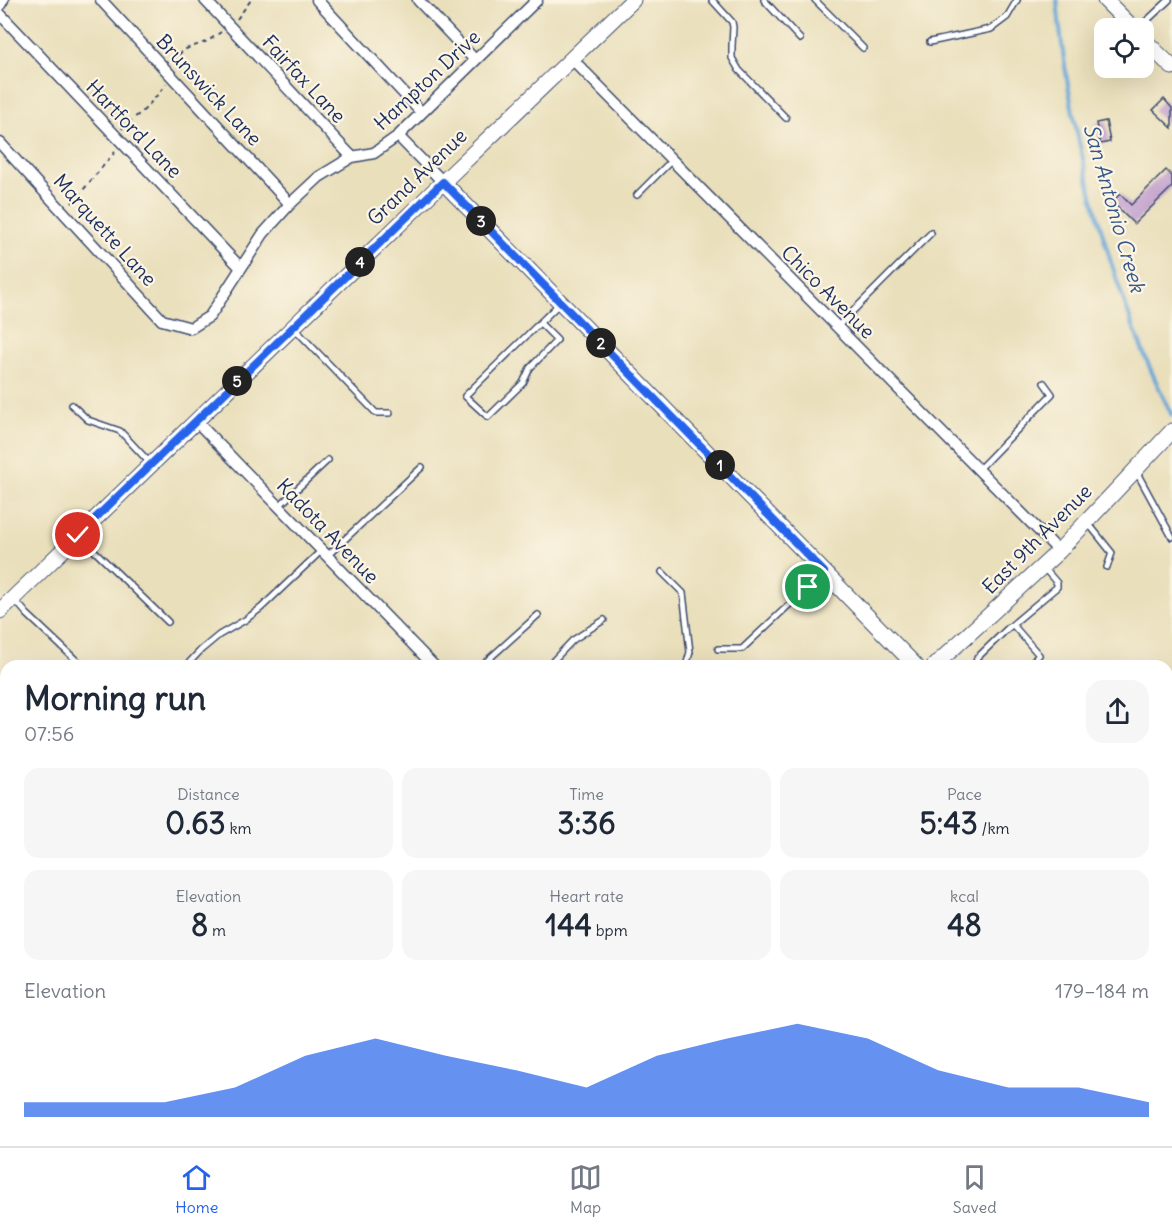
<!DOCTYPE html>
<meta charset="utf-8">
<style>
:root{--surface:#fff;--page:#f6f6f7;--text:#1f2937;--muted:#747a83;--line:#e0e1e3;--accent:#2563eb}
body{margin:0;font-family:Delius,sans-serif;background:var(--page);color:var(--text);height:100vh;display:flex;flex-direction:column;font-size:22px;white-space:nowrap}
*{box-sizing:border-box;margin:0}
p{font-size:20px;color:var(--muted)}
.icon{flex:none;width:33px;height:33px;fill:none;stroke:currentColor;stroke-width:2;stroke-linecap:round;stroke-linejoin:round}
.map{position:relative;flex:1;overflow:hidden}
.drawer{position:absolute;left:0px;top:660px;width:1173px;height:486px;display:flex;flex-direction:column;background:var(--surface);border-radius:18px 18px 0 0;box-shadow:0 6px 24px #0002}
.drawer>*{flex:none}
.controls{position:absolute;left:1094px;top:18px;display:grid;gap:12px}
.controls a{display:grid;place-items:center;width:60px;height:60px;border-radius:12px;background:var(--surface);box-shadow:0 6px 24px #0002;font-size:30px}
.pin{position:absolute;display:grid;place-items:center;width:51px;height:51px;color:#fff;margin:-26px;border:3px solid #fff;border-radius:50%;box-shadow:0 2px 6px #0007}
.km{position:absolute;width:30px;height:30px;margin:-15px;border-radius:50%;background:#222;color:#fff;font-size:16px;line-height:30px;text-align:center}
.round{display:grid;place-items:center;flex:none;width:63px;height:63px;border-radius:18px;background:var(--page)}
.head{display:flex;align-items:center;justify-content:space-between;height:102px;padding:0 24px}
h1{font-size:33px;font-weight:700;line-height:45px}
.metrics{display:grid;grid-template-columns:repeat(3,1fr);gap:9px;height:102px;padding:6px 24px}
.metrics div{display:grid;align-content:center;border-radius:15px;background:var(--page);text-align:center}
.metrics b{font-size:30px;font-weight:700}
.metrics small{font-size:16px;font-weight:400}
.metrics p{font-size:16px}
.chart{height:168px;padding:12px 24px}
.chart p{display:flex;justify-content:space-between}
.chart svg{width:100%;height:108px;margin-top:6px;fill:var(--accent);opacity:.7}
.dock{display:flex;justify-content:space-around;align-items:center;height:84px;border-top:2px solid var(--line);background:var(--surface);font-size:16px;color:var(--muted)}
.dock a{display:grid;justify-items:center;gap:3px}
.dock .active{color:var(--accent)}
.map>svg:first-child{display:block}
.built{fill:#f3cfe0}
.lines{fill:none;stroke-linecap:round;stroke-linejoin:round}
.stream{stroke:#64a5d7;stroke-width:4}
.building{fill:#c09ecd}
.lane-casing{stroke:#3a496c;stroke-width:8}
.street-casing{stroke:#3a496c;stroke-width:13}
.secondary-casing{stroke:#3a496c;stroke-width:17}
.path{stroke:#3a496c;stroke-width:2;stroke-dasharray:4.5 4.5;stroke-linecap:butt}
.lane{stroke:#fff;stroke-width:5}
.street{stroke:#fff;stroke-width:10}
.secondary{stroke:#fff;stroke-width:15}
.route-casing{stroke:#fff;stroke-width:12}
.route{stroke:#2563eb;stroke-width:8}
.labels{text-anchor:middle;stroke-width:4.5;stroke-linejoin:round;paint-order:stroke}
.street-label{font-size:20px;fill:#1b2f5e;stroke:#fcf5e5}
.water-label{font-size:21px;font-style:italic;fill:#355888;stroke:#fcf5e5}
</style>
<div class="map">
<svg width="1172" height="1146" viewBox="0 0 1172 1146">
<rect width="100%" height="100%" fill="#fcf5e5"/>
<filter id="ink" filterUnits="userSpaceOnUse"><feTurbulence type="fractalNoise" baseFrequency=".0167" numOctaves="2"/><feDisplacementMap in="SourceGraphic" scale="12" xChannelSelector="R" yChannelSelector="G"/><feConvolveMatrix kernelMatrix="1 2 1 2 8 2 1 2 1" color-interpolation-filters="sRGB"/></filter>
<filter id="wash" filterUnits="userSpaceOnUse"><feTurbulence type="fractalNoise" baseFrequency=".008" numOctaves="4" result="noise"/><feDisplacementMap in="SourceGraphic" scale="24" xChannelSelector="R" yChannelSelector="G"/><feGaussianBlur stdDeviation="1.35" result="paint"/><feColorMatrix in="noise" values="0 0 0 0 0 0 0 0 0 0 0 0 0 0 0 0 0 1.4 0 .05"/><feComposite in="paint" operator="in"/></filter>
<g filter="url(#wash)">
<rect width="100%" height="100%" fill="#e9dfbb"/>
<path class="built" d="M 6,1094 L 6,1140 L 140,1140 L 145,1146 L 0,1146 L 0,1100 Z"/>
<g class="lines">
<path class="stream" d="M 1057,0 C 1064,79 1079,152 1101,228 C 1119,292 1142,356 1172,415"/>
</g>
<g id="blocks">
<path class="building" d="M 1164,99 L 1172,108 L 1172,128 L 1153,110 Z
M 1106,121 L 1110,142 L 1100,144 L 1096,123 Z
M 1166,170 L 1172,176 L 1172,187 L 1134,224 L 1112,202 L 1120,194 L 1131,205 Z"/>
</g>
</g>
<g filter="url(#ink)">
<use href="#blocks" fill-opacity="0" stroke="#3a496c" stroke-width="1.5"/>
<g class="lines">
<defs>
<path id="lane" d="M 712,0 L 732,22 L 733,27 L 732,46 L 732,58 L 739,70 L 786,118
M 764,0 L 800,39
M 815,0 L 863,48
M 1139,28 L 1169,0
M 930,42 L 991,29 L 1007,17 L 1017,0
M 637,195 L 672,160
M 540,323 L 557,340 L 530,368 L 523,383 L 488,417 L 465,396 L 559,304
M 837,327 L 931,233
M 294,328 L 376,413 L 390,413
M 72,405 L 88,420 L 120,431 L 150,463
M 978,470 L 1052,394 L 1044,383
M 1136,471 L 1172,537
M 279,506 L 328,460
M 1088,523 L 1112,553 L 1107,567
M 79,536 L 168,622
M 327,556 L 422,467
M 662,572 L 683,593 L 690,652 L 686,666
M 15,600 L 27,614 L 78,662
M 1013,625 L 1039,655 L 1028,666
M 718,649 L 742,649 L 823,573
M 186,666 L 201,650 L 219,635 L 245,620 L 261,608 L 322,550
M 481,666 L 538,615
M 548,666 L 573,640 L 604,620
M 975,666 L 977,658 L 1007,629 L 1057,587 L 1057,583 L 1044,568
M 1167,726 L 1172,721
M 1169,1103 L 1172,1100
M 718,1146 L 723,1140"/>
<path id="street" d="M 101,0 L 290,204
M 205,0 L 352,157
M 317,0 L 421,112
M 418,0 L 475,60
M 0,5 L 3,0
M 0,14 L 241,268
M 572,59 L 1059,551
M 398,136 L 443,182
M 0,143 L 162,320 L 191,328 L 210,316 L 263,234 L 290,204 L 319,177 L 352,157 L 374,153 L 398,136 L 537,0
M 196,421 L 434,666
M 0,980 L 6,986
M 157,1140 L 163,1146
M 900,1140 L 906,1146"/>
<path id="secondary" d="M 1105,0 L 1133,28
M 1143,39 L 1172,67
M 443,182 L 916,666
M 0,611 L 443,182 L 633,0
M 934,666 L 1059,551 L 1172,431
M 0,715 L 6,721
M 1167,917 L 1172,922
M 423,1140 L 429,1146
M 456,1146 L 462,1140"/>
</defs>
<use href="#lane" class="lane-casing"/>
<use href="#street" class="street-casing"/>
<use href="#secondary" class="secondary-casing"/>
<path class="path" d="M 237,19 L 251,0
M 173,62 L 183,50 L 208,41 L 221,32
M 122,129 L 123,127 L 144,110 L 154,99 L 166,84
M 72,203 L 115,152"/>
<use href="#lane" class="lane"/>
<use href="#street" class="street"/>
<use href="#secondary" class="secondary"/>
</g>
</g>
<g class="lines" filter="url(#ink)">
<defs>
<path id="route" d="M 78,535 L 443,182 L 824,572 L 808,587"/>
</defs>
<use href="#route" class="route-casing"/>
<use href="#route" class="route"/>
</g>
<g class="labels">
<g class="street-label">
<text transform="translate(304 79) rotate(47)" y="7">Fairfax Lane</text>
<text transform="translate(427 80) rotate(-43)" y="7">Hampton Drive</text>
<text transform="translate(209 90) rotate(47)" y="7">Brunswick Lane</text>
<text transform="translate(134 129) rotate(46)" y="7">Hartford Lane</text>
<text transform="translate(417 177) rotate(-44)" y="7">Grand Avenue</text>
<text transform="translate(105 230) rotate(48)" y="7">Marquette Lane</text>
<text transform="translate(828 292) rotate(45)" y="7">Chico Avenue</text>
<text transform="translate(328 531) rotate(46)" y="7">Kadota Avenue</text>
<text transform="translate(1037 539) rotate(-45)" y="7">East 9th Avenue</text>
</g>
<g class="water-label">
<text transform="translate(1114 208) rotate(74)" y="7">San Antonio Creek</text>
</g>
</g>
</svg>
<div class="controls">
<a><svg class="icon" aria-label="locate" viewBox="0 0 24 24"><circle cx="12" cy="12" r="6"/><path d="M12 2v4M12 18v4M2 12h4M18 12h4"/></svg></a>
</div>
<div class="pin" style="left:808px;top:587px;background:#1e9e55"><svg class="icon" aria-label="arrive" viewBox="0 0 24 24"><path d="M6 21V4h12l-3 4 3 4H6"/></svg></div>
<div class="pin" style="left:78px;top:535px;background:#d93025"><svg class="icon" aria-label="check" viewBox="0 0 24 24"><path d="M5 12l5 5 9-10"/></svg></div>
<b class="km" style="left:720px;top:465px">1</b>
<b class="km" style="left:601px;top:343px">2</b>
<b class="km" style="left:481px;top:221px">3</b>
<b class="km" style="left:360px;top:262px">4</b>
<b class="km" style="left:237px;top:381px">5</b>
<section class="drawer">
<div class="head"><div><h1>Morning run</h1><p>07:56</p></div><a class="round"><svg class="icon" aria-label="share" viewBox="0 0 24 24"><path d="M12 15V3M7 8l5-5 5 5M5 13v7h14v-7"/></svg></a></div>
<div class="metrics">
<div><p>Distance</p><b>0.63<small> km</small></b></div>
<div><p>Time</p><b>3:36</b></div>
<div><p>Pace</p><b>5:43<small> /km</small></b></div>
</div>
<div class="metrics">
<div><p>Elevation</p><b>8<small> m</small></b></div>
<div><p>Heart rate</p><b>144<small> bpm</small></b></div>
<div><p>kcal</p><b>48</b></div>
</div>
<div class="chart"><p><span>Elevation</span>179–184 m</p>
<svg viewBox="0 0 160 44" preserveAspectRatio="none"><path d="M0 44V38L10 38L20 38L30 32L40 19L50 12L60 19L70 25L80 32L90 19L100 12L110 6L120 12L130 25L140 32L150 32L160 38V44z"/></svg>
</div>
</section>
</div>
<nav class="dock">
<a class="active"><svg class="icon" aria-label="home" viewBox="0 0 24 24"><path d="M3 11l9-7 9 7M6 9v11h12V9"/></svg>Home</a>
<a><svg class="icon" aria-label="map" viewBox="0 0 24 24"><path d="M3 6l6-2 6 2 6-2v14l-6 2-6-2-6 2zM9 4v14M15 6v14"/></svg>Map</a>
<a><svg class="icon" aria-label="saved" viewBox="0 0 24 24"><path d="M7 4h10v16l-5-4-5 4z"/></svg>Saved</a>
</nav>
